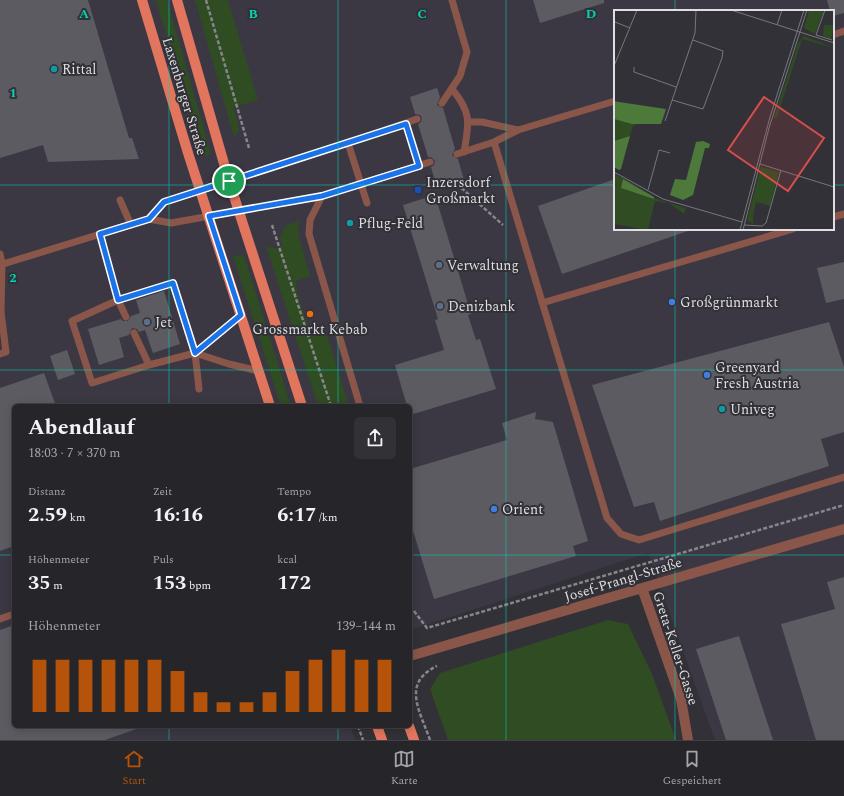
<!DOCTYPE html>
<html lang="de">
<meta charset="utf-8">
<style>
:root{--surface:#262529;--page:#323135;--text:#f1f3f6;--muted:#a4a5a8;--line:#424246;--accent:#b45309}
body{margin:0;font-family:Spectral,serif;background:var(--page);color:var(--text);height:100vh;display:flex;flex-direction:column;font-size:15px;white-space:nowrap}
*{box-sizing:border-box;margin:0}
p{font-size:13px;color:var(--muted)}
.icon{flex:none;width:22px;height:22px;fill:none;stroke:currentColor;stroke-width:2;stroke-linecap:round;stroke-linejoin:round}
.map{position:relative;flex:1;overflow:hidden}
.sheet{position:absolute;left:12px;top:404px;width:400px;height:324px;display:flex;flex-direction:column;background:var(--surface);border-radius:6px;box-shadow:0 2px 10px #0003,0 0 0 1px var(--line)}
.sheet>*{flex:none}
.pin{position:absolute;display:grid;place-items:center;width:34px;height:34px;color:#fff;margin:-17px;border:2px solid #fff;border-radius:50%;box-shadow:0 1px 4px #0007}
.round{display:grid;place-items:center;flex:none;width:42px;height:42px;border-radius:6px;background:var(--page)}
.head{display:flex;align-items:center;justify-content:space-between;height:68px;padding:0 16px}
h1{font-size:22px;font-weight:700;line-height:30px}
.figures{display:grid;grid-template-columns:repeat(3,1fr);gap:6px;height:68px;padding:4px 16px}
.figures div{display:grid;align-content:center}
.figures b{font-size:20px;font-weight:700}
.figures small{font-size:11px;font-weight:400}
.figures p{font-size:11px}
.chart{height:112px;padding:8px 16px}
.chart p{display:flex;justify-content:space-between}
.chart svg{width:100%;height:72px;margin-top:4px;stroke:var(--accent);stroke-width:6}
.dock{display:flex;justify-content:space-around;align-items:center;height:56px;border-top:1px solid var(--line);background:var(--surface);font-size:11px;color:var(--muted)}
.dock a{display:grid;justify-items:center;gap:2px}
.dock .active{color:var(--accent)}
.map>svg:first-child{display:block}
.built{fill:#3b3844;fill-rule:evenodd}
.green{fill:#2f4c23}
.building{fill:#5c5b62}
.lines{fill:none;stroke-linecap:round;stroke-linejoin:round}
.path{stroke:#86868b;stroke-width:2.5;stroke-dasharray:4 2;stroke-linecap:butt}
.lane{stroke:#8b564a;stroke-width:7}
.street{stroke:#8b564a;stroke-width:10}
.primary{stroke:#e2755d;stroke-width:10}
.route-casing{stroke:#fff;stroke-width:8}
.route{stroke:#1a73e8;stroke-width:5}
.grid{fill:none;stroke:#02d5b6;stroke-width:1;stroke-opacity:0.55}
.culture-dot{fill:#0f9aa8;stroke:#323137;stroke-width:1.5}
.transit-dot{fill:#1a4fb4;stroke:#323137;stroke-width:1.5}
.service-dot{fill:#5c6f8a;stroke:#323137;stroke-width:1.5}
.shop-dot{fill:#3f7fe0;stroke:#323137;stroke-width:1.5}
.food-dot{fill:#e8710a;stroke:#323137;stroke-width:1.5}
.labels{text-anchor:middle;stroke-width:4;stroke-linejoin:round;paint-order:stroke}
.poi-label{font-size:14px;fill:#dfdfe3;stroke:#323137;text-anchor:start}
.street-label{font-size:14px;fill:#dfdfe3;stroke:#323137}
.inset-road{fill:none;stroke:#77777c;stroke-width:1}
.view{fill:#d84d4d;fill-opacity:0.15;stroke:#d84d4d;stroke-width:2}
.inset-edge{fill:none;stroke:#dfdfe3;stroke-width:2}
.grid-label{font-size:13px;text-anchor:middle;font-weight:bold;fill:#02d5b6;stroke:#323137;stroke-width:4;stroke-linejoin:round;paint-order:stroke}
</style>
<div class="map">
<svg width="844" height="740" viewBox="0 0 844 740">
<rect width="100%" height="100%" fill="#323137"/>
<path class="built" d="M 0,0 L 844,0 L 844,740 L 715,740 L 648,553 L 410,630 L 410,406 L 14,406 L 14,726 L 350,726 L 355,740 L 0,740 ZM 615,11 L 833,11 L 833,229 L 615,229 Z"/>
<path class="green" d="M 156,0 L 167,0 L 211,154 L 207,156 L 202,155 Z
M 195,0 L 228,0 L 258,100 L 234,107 L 239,130 L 234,137 Z
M 299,221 L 298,233 L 310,276 L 296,281 L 298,296 L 311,336 L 327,335 L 349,406 L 318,406 L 266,246 L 282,250 L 280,237 L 286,225 Z
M 244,255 L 291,406 L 281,406 L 233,256 Z
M 608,620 L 628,624 L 652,674 L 676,740 L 448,740 L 430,689 L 440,673 Z"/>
<path class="building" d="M 0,0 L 88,0 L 129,138 L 132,138 L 139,159 L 48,162 L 43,145 L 0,158 Z
M 533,0 L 604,0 L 604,3 L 540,23 Z
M 827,0 L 844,0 L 844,13 L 833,16 L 833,11 L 830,11 Z
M 437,88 L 440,97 L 437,105 L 443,108 L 455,149 L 452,155 L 458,159 L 464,180 L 437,188 L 431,167 L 434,165 L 435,161 L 431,157 L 428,157 L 418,124 L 421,122 L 422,118 L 420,115 L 415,114 L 410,97 Z
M 615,179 L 615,229 L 688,229 L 688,231 L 562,274 L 538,206 Z
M 435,195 L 471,314 L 468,315 L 476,340 L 480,339 L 496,389 L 410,415 L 410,406 L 407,406 L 395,365 L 444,350 L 435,320 L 438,319 L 403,205 Z
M 844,262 L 844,299 L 826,303 L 817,268 Z
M 164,291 L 180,344 L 153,353 L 145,330 L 139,332 L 137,329 L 132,328 L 129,335 L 119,338 L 124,357 L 99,365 L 88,329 L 121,319 L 123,321 L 128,321 L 131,316 L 140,313 L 136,300 Z
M 829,322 L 844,367 L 844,432 L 821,439 L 829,466 L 660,521 L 654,502 L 634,507 L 592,385 Z
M 67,350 L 75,374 L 58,380 L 50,356 Z
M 44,373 L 56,406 L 14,406 L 14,546 L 0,551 L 0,388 Z
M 536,412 L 535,419 L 553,422 L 588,541 L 573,546 L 576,556 L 434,599 L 410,521 L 410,469 L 507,440 L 502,423 Z
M 844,577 L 844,740 L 816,740 L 781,624 L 835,609 L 827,582 Z
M 14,625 L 14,726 L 138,726 L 139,728 L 105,740 L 0,740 L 0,630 Z
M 739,636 L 773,740 L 726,740 L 696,649 Z"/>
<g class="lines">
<path class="path" d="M 206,0 L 249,148
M 457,184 L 503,225
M 272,225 L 331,406
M 414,611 L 427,628 L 844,505
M 358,726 L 363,740
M 430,740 C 420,711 401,683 437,666"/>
<path class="lane" d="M 833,35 L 844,31
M 452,89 C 472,113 469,123 464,152
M 442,103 L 460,76 L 467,52 L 452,0
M 417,119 L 348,143 L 164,202 L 149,219 L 171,223 L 322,196 L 430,162
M 469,122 L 482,122 L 518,130
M 406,124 L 419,166
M 494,142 L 607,518 L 621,534 L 639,540 L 844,477
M 348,143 L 367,203
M 457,154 L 494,142 L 518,130 L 615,101
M 322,196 L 310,220 L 309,234 L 360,406
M 120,200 L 131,225
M 833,217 L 844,214
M 99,234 L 118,300 L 126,317
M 0,254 L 2,264 L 1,312 L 6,352 L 0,354
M 0,265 L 149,219
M 542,303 L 793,229
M 134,333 L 149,365 L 195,353 L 241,315
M 195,353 L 229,364 L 259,371
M 149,365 L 92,383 L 72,321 L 118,300 L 173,283 L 195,353 L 199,389
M 0,619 L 14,614"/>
<path class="street" d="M 642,588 L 681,699 L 688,740
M 410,656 L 844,529"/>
<path class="primary" d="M 142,0 L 188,153 L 270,406
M 177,0 L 229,181 L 302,406
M 377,726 L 382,740
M 409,726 L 414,740"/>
</g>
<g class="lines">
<defs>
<path id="route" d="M 406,124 L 419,166 L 322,196 L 209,216 L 241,315 L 195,353 L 173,283 L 118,300 L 100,234 L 149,219 L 164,202 Z"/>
</defs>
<use href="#route" class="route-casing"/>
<use href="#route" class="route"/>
</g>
<path class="grid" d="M 169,0 L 169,406M 338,0 L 338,406M 506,0 L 506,740M 675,0 L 675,11M 0,185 L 615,185M 833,185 L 844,185M 675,229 L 675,740M 0,370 L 844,370M 0,555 L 14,555M 410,555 L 844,555M 169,726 L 169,740M 338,726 L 338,740"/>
<g class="culture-dot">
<circle cx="54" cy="69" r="4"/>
<circle cx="350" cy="223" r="4"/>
<circle cx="722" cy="409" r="4"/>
</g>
<rect class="transit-dot" x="414" y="186" width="8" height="8" rx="2"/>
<g class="service-dot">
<circle cx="439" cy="265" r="4"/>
<circle cx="440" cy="306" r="4"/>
<circle cx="147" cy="322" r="4"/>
</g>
<g class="shop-dot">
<circle cx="672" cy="302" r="4"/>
<circle cx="707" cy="375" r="4"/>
<circle cx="494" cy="509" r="4"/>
</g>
<circle class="food-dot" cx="310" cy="314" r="4"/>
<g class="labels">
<g class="poi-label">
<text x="62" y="74">Rittal</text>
<text x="426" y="187">Inzersdorf<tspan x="426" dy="16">Großmarkt</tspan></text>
<text x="358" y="228">Pflug-Feld</text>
<text x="447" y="270">Verwaltung</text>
<text x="680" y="307">Großgrünmarkt</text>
<text x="448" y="311">Denizbank</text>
<text x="155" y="327">Jet</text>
<text x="310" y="334" text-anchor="middle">Grossmarkt Kebab</text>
<text x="715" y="372">Greenyard<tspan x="715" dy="16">Fresh Austria</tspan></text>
<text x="730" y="414">Univeg</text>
<text x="502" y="514">Orient</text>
</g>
<g class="street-label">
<text transform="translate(185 96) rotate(73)" y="5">Laxenburger Straße</text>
<text transform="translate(623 579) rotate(-17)" y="5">Josef-Prangl-Straße</text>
<text transform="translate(676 648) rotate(72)" y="5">Greta-Keller-Gasse</text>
</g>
</g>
<g transform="translate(614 10)">
<rect width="220" height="220" fill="#323137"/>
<path d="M 195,0 L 210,0 L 201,24 L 190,18 ZM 210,15 L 220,15 L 217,29 L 209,26 ZM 190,26 L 220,38 L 188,29 L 163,107 L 160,108 L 184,33 ZM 0,109 L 20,114 L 23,112 L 23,114 L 19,116 L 16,126 L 0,131 ZM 147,157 L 165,162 L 156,196 L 142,192 L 139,207 L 140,214 L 133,210 ZM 0,163 L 36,184 L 9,169 L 7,178 L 72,198 L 70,204 L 55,193 L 41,191 L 34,220 L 0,214 Z" fill="#2f4c23"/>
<path d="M 0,91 L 5,92 L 52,99 L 47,114 L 18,114 L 0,109 ZM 16,126 L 7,159 L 5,160 L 0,157 L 0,131 ZM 89,131 L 96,134 L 95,138 L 91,138 L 79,185 L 69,190 L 56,185 L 61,169 L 72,170 L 82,132 ZM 9,169 L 40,187 L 40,189 L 7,178 Z" fill="#4d7a3b"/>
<path class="inset-road" d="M 117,0 L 220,33M 211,0 L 202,25 L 218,30M 1,12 L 16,18M 163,15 L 168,0M 0,56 L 23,0M 20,57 L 20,62 L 62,77M 58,90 L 89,99 L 108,48 L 109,41 L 79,30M 51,111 L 81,23 L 82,0M 146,154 L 220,177M 0,162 L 49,189 L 128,212M 34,180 L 45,140 L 56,143M 130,215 L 148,216 L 152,213 L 167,160M 126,220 L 156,107 L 190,0M 129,220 L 155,118 L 193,0"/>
<path class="view" d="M 150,87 L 210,128 L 174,181 L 114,140 Z"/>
<rect width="220" height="220" class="inset-edge"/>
</g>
<g class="grid-label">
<text x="84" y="18">A</text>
<text x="253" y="18">B</text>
<text x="422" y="18">C</text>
<text x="591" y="18">D</text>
<text x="13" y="97">1</text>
<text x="13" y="282">2</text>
</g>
</svg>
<div class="pin" style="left:229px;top:181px;background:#1e9e55"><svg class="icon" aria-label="arrive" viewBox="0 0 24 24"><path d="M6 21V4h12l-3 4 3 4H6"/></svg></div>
<section class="sheet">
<div class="head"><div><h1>Abendlauf</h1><p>18:03 · 7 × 370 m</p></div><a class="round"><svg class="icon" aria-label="share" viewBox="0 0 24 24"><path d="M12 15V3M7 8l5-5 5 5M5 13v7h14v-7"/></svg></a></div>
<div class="figures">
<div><p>Distanz</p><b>2.59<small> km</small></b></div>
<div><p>Zeit</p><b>16:16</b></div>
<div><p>Tempo</p><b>6:17<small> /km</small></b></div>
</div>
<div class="figures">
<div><p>Höhenmeter</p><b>35<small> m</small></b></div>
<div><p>Puls</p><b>153<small> bpm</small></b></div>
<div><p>kcal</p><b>172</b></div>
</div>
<div class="chart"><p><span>Höhenmeter</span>139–144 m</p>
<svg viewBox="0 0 160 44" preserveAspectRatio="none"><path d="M5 44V12M15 44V12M25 44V12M35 44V12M45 44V12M55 44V12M65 44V19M75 44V32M85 44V38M95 44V38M105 44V32M115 44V19M125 44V12M135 44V6M145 44V12M155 44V12"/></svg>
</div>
</section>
</div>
<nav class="dock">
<a class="active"><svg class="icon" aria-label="home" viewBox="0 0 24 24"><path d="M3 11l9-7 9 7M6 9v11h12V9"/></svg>Start</a>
<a><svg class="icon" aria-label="map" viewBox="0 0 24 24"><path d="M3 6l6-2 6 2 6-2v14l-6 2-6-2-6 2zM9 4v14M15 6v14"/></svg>Karte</a>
<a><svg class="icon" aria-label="saved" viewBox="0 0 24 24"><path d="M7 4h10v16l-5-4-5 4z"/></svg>Gespeichert</a>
</nav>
